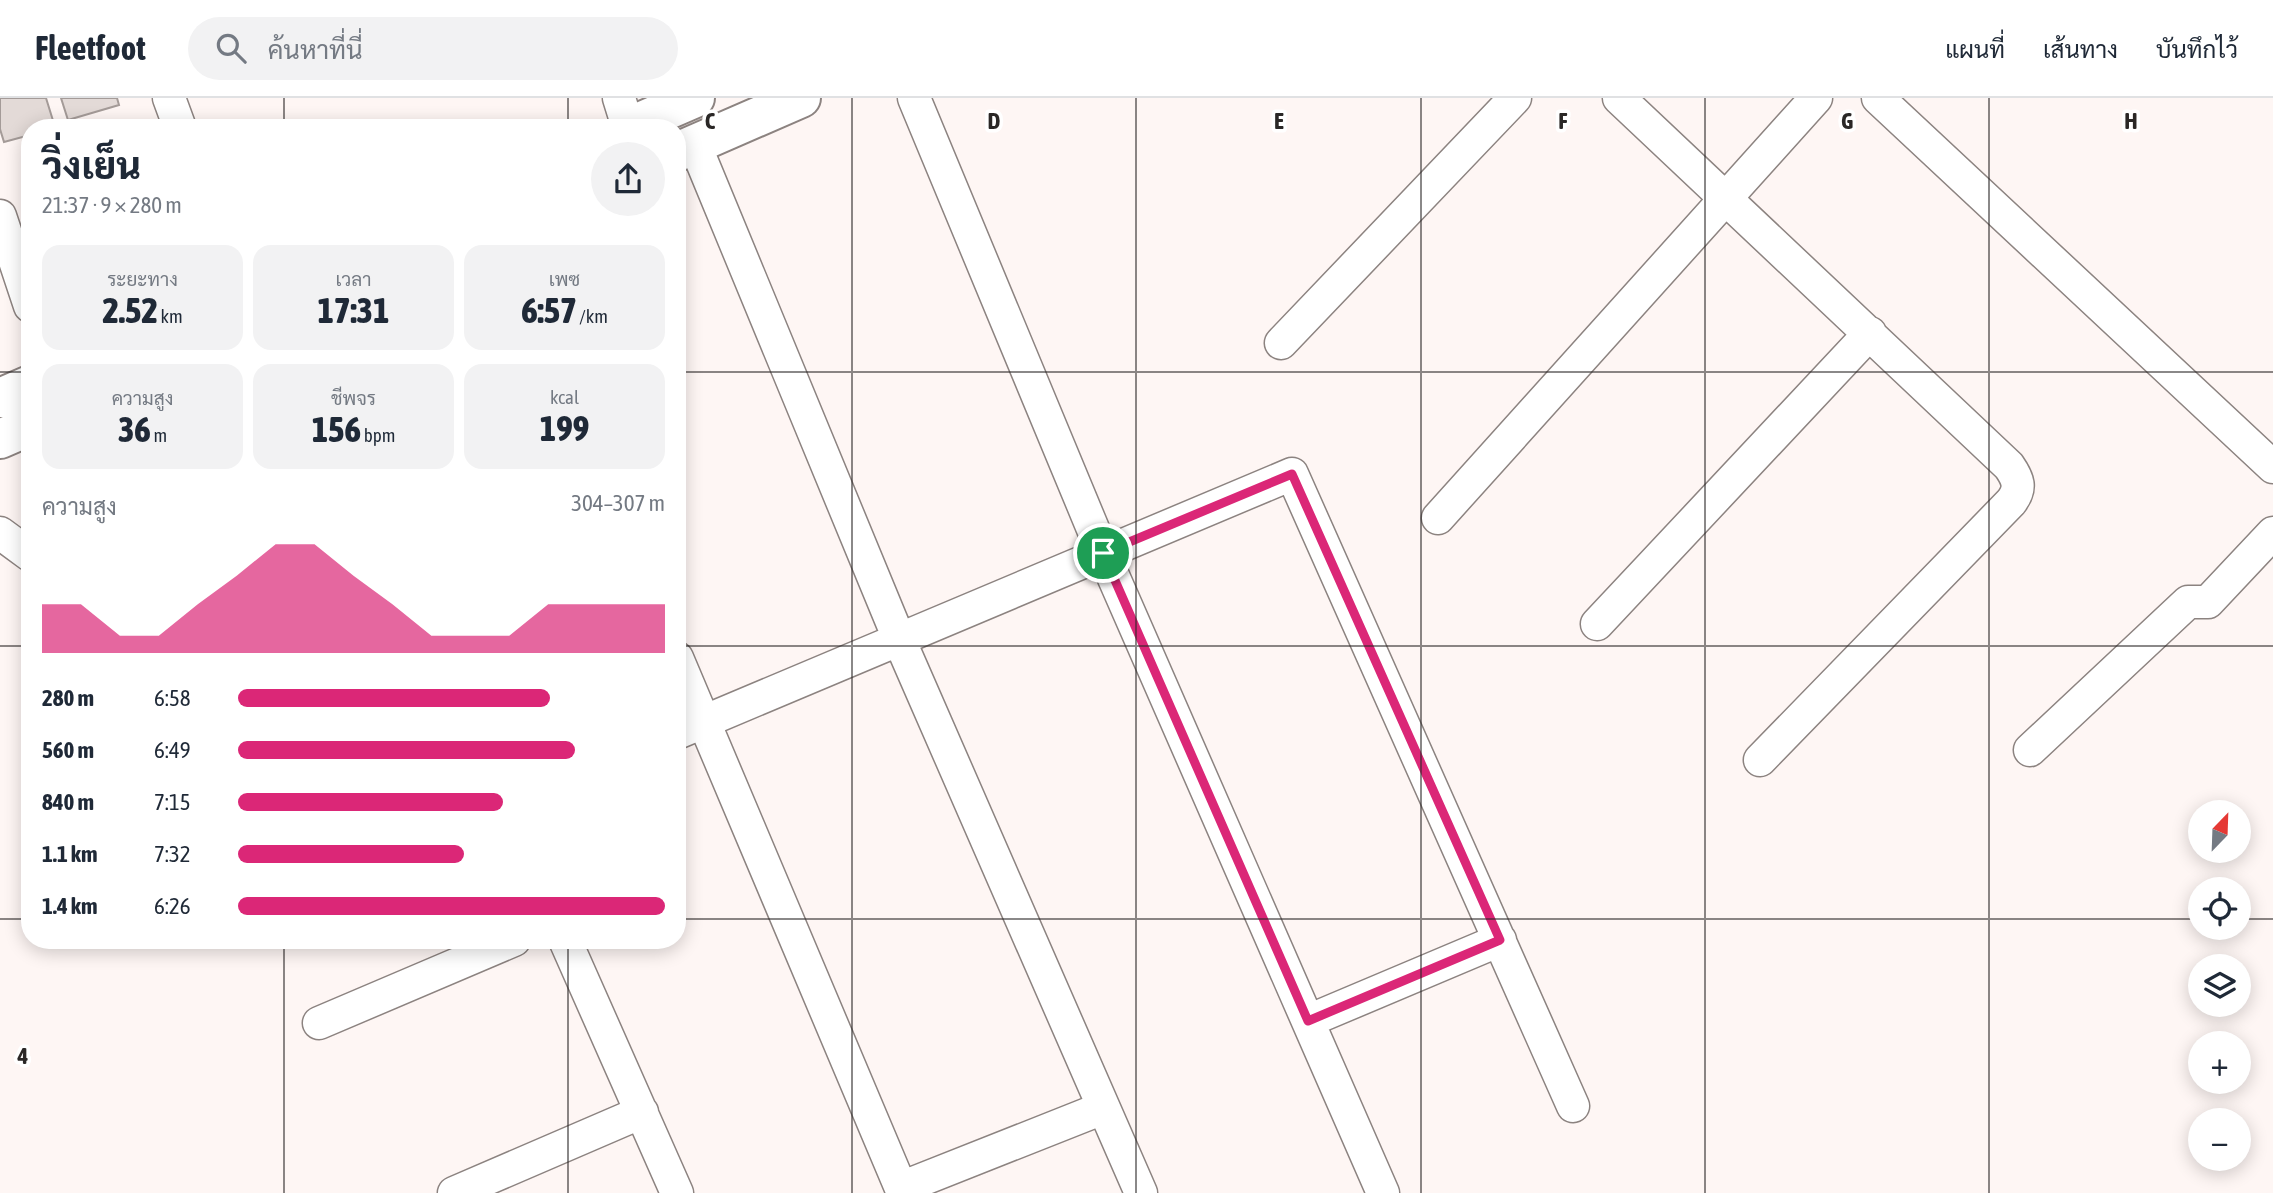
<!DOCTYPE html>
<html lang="th">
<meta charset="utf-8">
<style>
:root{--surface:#fff;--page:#f2f2f3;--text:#1f2937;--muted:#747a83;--line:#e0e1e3;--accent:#db2777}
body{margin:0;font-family:"Asap Condensed",Sarabun,sans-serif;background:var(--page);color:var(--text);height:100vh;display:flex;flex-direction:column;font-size:26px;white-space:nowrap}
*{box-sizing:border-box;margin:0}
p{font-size:23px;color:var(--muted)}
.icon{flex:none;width:38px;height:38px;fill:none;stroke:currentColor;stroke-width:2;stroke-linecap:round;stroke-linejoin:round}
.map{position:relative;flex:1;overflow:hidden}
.panel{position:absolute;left:21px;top:21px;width:665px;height:830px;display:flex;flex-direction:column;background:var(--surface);border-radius:28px;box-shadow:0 4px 18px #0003}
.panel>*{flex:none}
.needle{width:46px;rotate:23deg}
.tools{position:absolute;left:2188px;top:702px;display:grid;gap:14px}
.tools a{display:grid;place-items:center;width:63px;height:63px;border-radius:50%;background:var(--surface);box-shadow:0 4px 18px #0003;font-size:35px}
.pin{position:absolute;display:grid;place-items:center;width:60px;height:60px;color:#fff;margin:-30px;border:4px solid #fff;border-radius:50%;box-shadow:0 2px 7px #0007}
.round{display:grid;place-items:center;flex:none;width:74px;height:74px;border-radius:37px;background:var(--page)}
.summary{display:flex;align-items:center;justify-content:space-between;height:119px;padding:0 21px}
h1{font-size:38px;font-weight:800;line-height:52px}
.figures{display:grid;grid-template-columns:repeat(3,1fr);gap:10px;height:119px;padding:7px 21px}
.figures div{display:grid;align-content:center;border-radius:18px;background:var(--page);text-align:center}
.figures b{font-size:35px;font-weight:800}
.figures small{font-size:19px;font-weight:400}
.figures p{font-size:19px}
.chart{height:196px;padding:14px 21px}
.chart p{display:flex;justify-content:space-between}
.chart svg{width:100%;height:126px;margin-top:7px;fill:var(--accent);opacity:.7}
ul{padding:0 21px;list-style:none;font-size:23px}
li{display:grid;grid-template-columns:112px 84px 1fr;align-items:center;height:52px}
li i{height:18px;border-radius:9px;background:var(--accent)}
header{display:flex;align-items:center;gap:42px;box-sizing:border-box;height:98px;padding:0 35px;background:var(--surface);border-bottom:2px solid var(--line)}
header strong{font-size:33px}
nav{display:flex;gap:38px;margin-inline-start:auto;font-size:24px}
.search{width:490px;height:63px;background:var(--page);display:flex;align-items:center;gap:18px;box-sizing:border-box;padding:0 24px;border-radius:38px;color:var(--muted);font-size:26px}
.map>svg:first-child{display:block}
.building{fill:#e3dad7;stroke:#a49b98;stroke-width:2}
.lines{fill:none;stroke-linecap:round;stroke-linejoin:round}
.street-casing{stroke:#8c8380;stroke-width:35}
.secondary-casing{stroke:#8c8380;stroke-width:42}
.street{stroke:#fff;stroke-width:32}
.secondary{stroke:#fff;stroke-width:38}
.route-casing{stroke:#fff;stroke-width:14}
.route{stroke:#db2777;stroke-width:9}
.grid{fill:none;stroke:#2a2726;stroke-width:2;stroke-opacity:0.55}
.grid-label{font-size:23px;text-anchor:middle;font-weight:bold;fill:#2a2726;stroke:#fff;stroke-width:7;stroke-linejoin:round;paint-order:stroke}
</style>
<header>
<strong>Fleetfoot</strong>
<div class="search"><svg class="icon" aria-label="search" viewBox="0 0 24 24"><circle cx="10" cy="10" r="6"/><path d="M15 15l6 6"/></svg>ค้นหาที่นี่</div>
<nav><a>แผนที่</a><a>เส้นทาง</a><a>บันทึกไว้</a></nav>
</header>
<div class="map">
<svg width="2273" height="1095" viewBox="0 0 2273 1095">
<rect width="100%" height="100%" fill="#fef6f4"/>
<path class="building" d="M 0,0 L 46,0 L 55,29 L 30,30 L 30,37 L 4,44 L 0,31 Z
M 61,0 L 117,0 L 119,7 L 68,22 Z"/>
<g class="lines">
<defs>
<path id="street" d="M 169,0 L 180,30
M 619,0 L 628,29
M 914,0 L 1103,455 L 1383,1095
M 1619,0 L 2009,368 C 2018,381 2022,390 2011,404 L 1760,662
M 1878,0 L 2273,369
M 695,47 L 899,541 L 1141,1095
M 0,118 L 30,208
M 1281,245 L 1515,0
M 1438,420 L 1816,0
M 0,435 L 30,457
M 1597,526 L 1870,235
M 677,560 L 903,1095
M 677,635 L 1292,376 L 1573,1008
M 2030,652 L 2188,504 L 2208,504 L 2273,435
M 565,842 L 677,1095
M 1308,923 L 1500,842
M 319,925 L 514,842
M 901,1090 L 1103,1010
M 454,1095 L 642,1014"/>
<path id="secondary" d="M 626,30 L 695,0
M 677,54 L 801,0
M 0,300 L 30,287
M 0,341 L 30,328"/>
</defs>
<use href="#street" class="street-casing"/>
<use href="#secondary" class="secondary-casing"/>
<use href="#street" class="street"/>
<use href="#secondary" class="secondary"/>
</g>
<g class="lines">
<defs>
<path id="route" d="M 1292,376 L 1500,842 L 1308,923 L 1103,455 Z"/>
</defs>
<use href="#route" class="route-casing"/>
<use href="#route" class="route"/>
</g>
<path class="grid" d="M 284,0 L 284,30M 568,0 L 568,30M 852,0 L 852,1095M 1136,0 L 1136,1095M 1421,0 L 1421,1095M 1705,0 L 1705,1095M 1989,0 L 1989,1095M 0,274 L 30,274M 677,274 L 2273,274M 0,548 L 30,548M 677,548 L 2273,548M 0,821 L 30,821M 677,821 L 2200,821M 2238,821 L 2273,821M 284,842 L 284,1095M 568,842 L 568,1095"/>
<g class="grid-label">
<text x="710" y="31">C</text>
<text x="994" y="31">D</text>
<text x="1279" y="31">E</text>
<text x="1563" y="31">F</text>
<text x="1847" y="31">G</text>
<text x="2131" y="31">H</text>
<text x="23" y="966">4</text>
</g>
</svg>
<div class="tools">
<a><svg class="needle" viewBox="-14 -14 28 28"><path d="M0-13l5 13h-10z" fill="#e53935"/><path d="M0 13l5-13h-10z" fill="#747a83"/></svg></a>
<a><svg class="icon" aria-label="locate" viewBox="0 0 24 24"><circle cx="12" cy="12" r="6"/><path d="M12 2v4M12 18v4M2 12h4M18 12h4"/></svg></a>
<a><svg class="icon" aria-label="layers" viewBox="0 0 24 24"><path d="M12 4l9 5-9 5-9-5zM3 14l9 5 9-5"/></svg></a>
<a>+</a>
<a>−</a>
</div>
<div class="pin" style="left:1103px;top:455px;background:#1e9e55"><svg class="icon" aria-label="arrive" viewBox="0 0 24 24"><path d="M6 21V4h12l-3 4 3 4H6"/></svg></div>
<section class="panel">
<div class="summary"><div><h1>วิ่งเย็น</h1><p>21:37 · 9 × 280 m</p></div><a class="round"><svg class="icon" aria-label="share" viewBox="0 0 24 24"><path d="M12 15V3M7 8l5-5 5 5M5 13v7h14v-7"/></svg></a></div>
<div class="figures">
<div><p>ระยะทาง</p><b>2.52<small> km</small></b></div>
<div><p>เวลา</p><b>17:31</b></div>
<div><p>เพซ</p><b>6:57<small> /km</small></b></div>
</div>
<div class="figures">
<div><p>ความสูง</p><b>36<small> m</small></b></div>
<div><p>ชีพจร</p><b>156<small> bpm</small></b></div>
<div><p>kcal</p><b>199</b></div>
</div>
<div class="chart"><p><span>ความสูง</span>304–307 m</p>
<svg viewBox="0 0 160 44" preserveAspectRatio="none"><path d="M0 44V27L10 27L20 38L30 38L40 27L50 17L60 6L70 6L80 17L90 27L100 38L110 38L120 38L130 27L140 27L150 27L160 27V44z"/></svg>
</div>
<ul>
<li><b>280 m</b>6:58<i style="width:73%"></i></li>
<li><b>560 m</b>6:49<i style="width:79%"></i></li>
<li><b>840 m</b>7:15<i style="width:62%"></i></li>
<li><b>1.1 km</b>7:32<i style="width:53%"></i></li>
<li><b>1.4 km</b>6:26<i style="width:100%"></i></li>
</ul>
</section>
</div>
